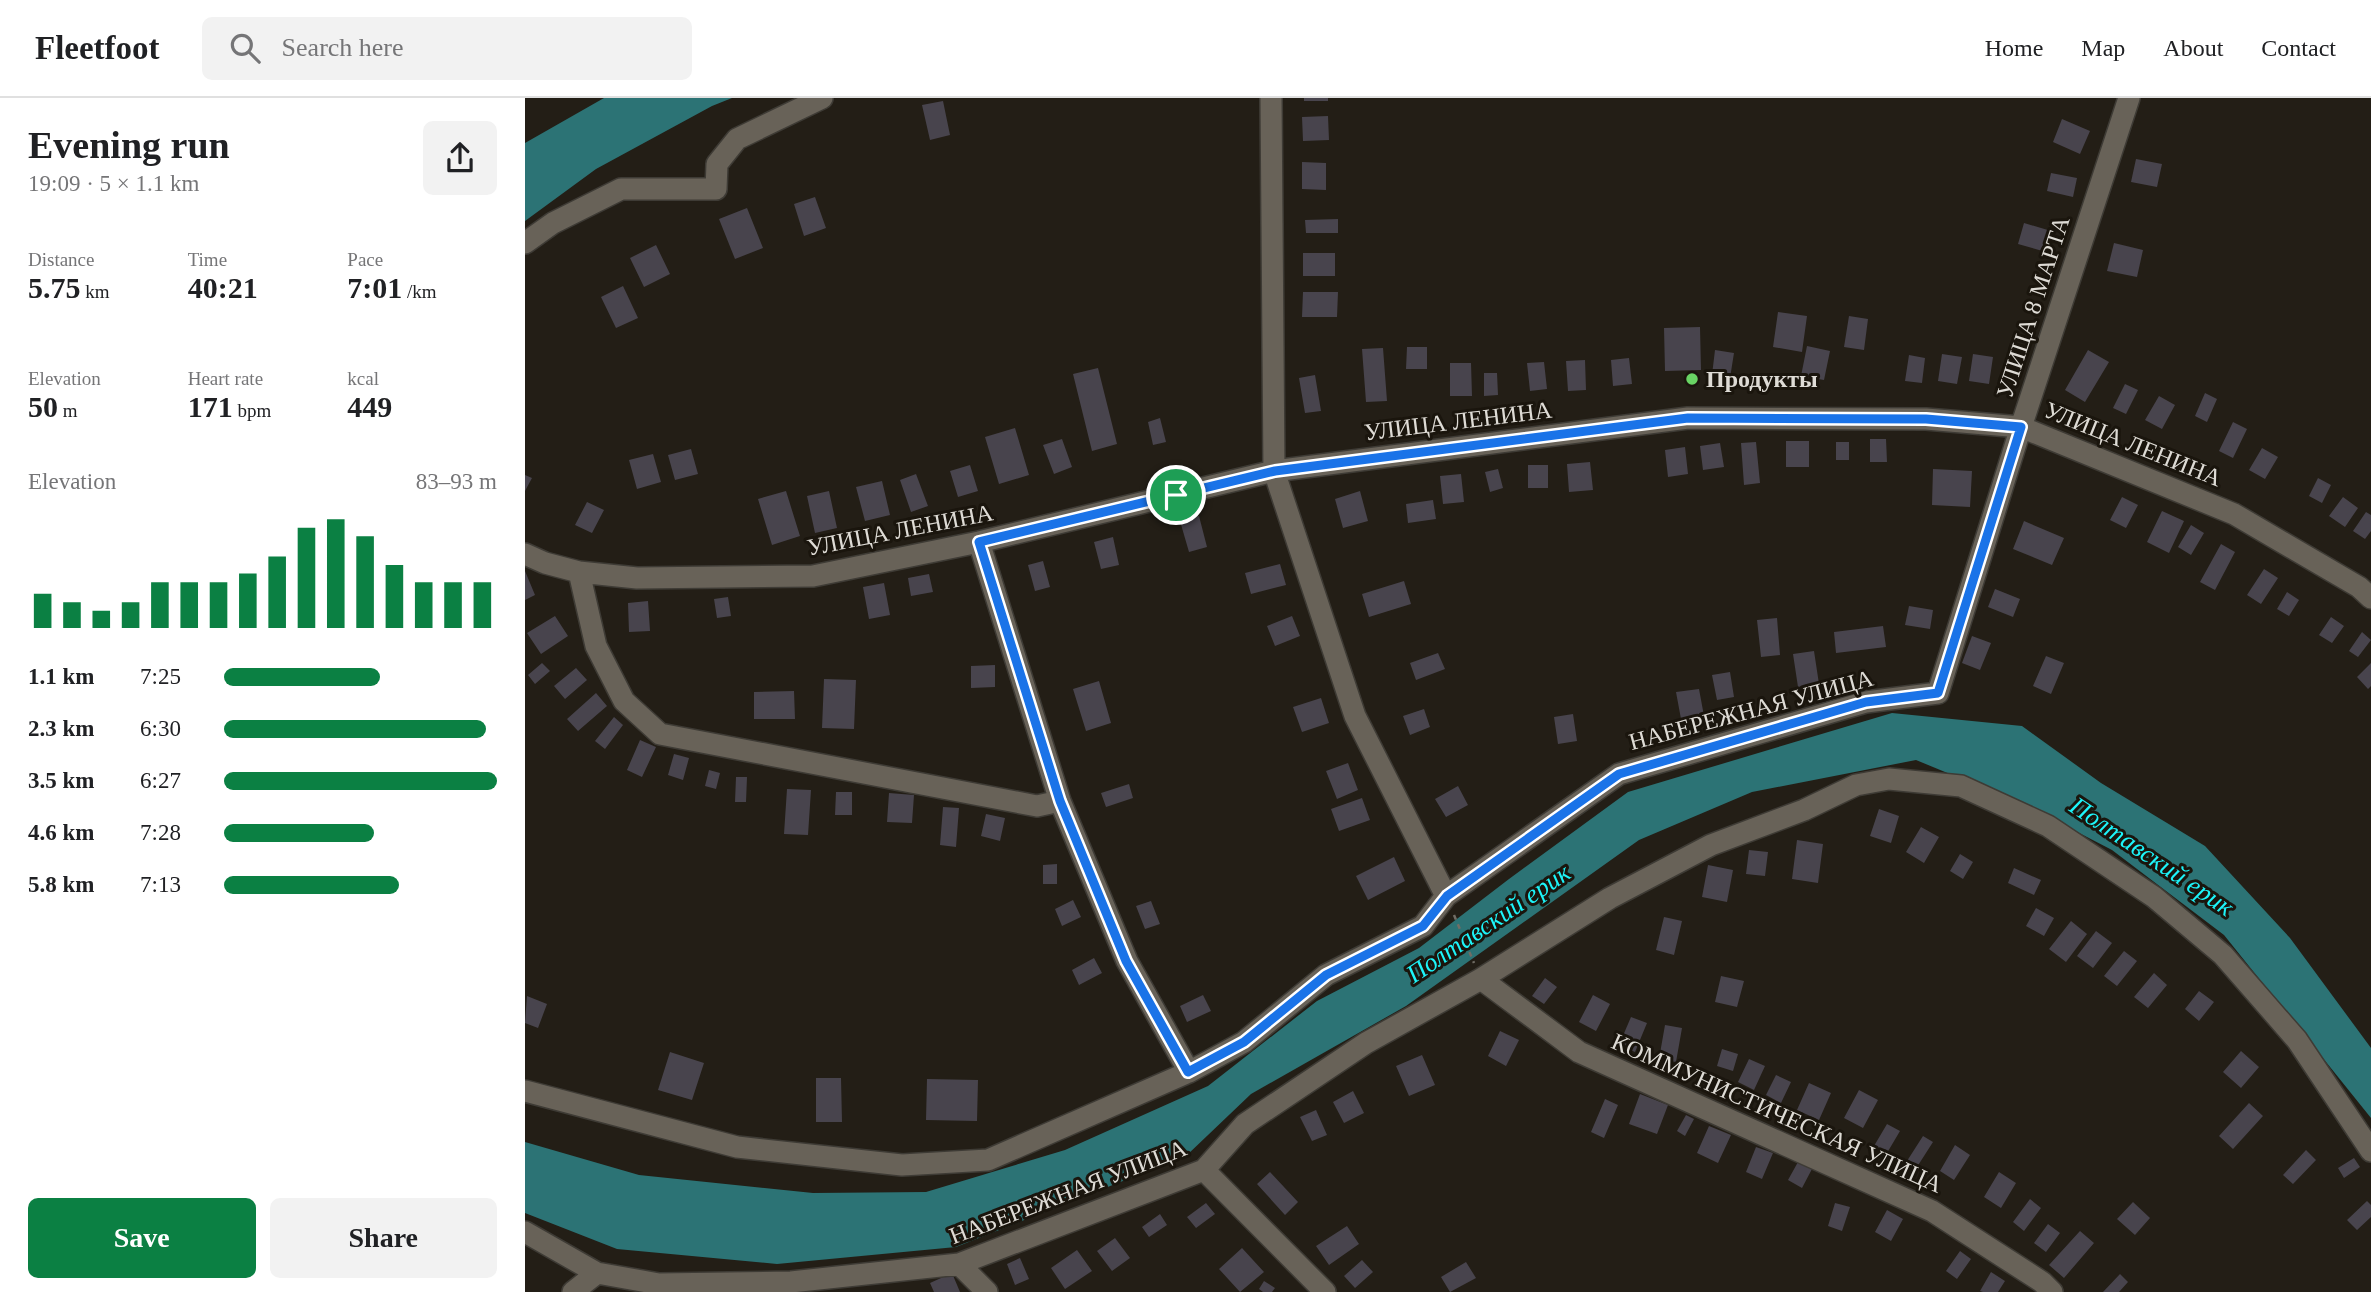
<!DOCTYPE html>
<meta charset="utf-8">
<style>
:root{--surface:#fff;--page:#f2f2f2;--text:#202124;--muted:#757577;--line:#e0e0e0;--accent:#0b8043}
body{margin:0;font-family:"Times New Roman",serif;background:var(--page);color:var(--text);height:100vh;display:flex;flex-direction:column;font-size:26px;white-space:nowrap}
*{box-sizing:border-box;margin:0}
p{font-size:23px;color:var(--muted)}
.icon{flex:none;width:38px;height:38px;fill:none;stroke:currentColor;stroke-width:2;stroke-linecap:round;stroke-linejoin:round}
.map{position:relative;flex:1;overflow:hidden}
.side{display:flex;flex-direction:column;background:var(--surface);width:525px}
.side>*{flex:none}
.pin{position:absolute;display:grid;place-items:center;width:60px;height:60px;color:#fff;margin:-30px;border:4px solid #fff;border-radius:50%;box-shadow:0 2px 7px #0007}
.round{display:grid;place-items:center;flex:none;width:74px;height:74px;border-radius:10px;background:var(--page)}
.headline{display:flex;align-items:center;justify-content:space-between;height:119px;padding:0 28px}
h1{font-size:38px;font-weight:700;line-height:52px}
.stats{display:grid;grid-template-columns:repeat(3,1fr);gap:10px;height:119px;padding:7px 28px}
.stats div{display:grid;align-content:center}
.stats b{font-size:30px;font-weight:700}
.stats small{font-size:19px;font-weight:400}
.stats p{font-size:19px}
.chart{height:196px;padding:14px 28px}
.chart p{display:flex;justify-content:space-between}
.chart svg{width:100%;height:126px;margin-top:7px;stroke:var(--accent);stroke-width:6}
.action{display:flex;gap:14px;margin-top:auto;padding:14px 28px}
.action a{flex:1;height:80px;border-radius:10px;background:var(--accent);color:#fff;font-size:28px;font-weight:700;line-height:80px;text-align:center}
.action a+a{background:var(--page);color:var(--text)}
ul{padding:0 28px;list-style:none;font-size:23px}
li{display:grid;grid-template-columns:112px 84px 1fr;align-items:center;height:52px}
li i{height:18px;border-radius:9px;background:var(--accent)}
header{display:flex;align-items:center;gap:42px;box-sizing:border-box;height:98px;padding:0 35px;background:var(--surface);border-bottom:2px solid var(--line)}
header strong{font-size:33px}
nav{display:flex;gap:38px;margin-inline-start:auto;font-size:24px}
.search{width:490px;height:63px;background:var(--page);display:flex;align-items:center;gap:18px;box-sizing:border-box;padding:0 24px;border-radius:10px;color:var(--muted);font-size:26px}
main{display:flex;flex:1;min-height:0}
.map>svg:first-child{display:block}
.water{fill:#2c7375}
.building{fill:#48444d}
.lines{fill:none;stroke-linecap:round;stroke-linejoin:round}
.minor-casing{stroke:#3e3b35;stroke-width:24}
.path{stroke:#716d65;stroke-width:2.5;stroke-dasharray:5 5;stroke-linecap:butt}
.minor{stroke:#686258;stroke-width:21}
.route-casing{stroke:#fff;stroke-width:14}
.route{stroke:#1a73e8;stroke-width:9}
.poi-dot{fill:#69d464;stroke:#1a150d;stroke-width:2.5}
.labels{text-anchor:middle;stroke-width:6;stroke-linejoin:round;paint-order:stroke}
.street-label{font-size:24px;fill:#dedbd5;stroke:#1a150d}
.poi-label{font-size:24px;font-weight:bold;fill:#dedbd5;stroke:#1a150d;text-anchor:start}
.water-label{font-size:26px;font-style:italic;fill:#1df4f9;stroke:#1a150d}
</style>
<header>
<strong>Fleetfoot</strong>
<div class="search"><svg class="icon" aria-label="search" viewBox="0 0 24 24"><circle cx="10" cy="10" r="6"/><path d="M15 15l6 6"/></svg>Search here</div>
<nav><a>Home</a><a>Map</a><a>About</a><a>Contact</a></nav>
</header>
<main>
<section class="side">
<div class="headline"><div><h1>Evening run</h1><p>19:09 · 5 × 1.1 km</p></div><a class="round"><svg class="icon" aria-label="share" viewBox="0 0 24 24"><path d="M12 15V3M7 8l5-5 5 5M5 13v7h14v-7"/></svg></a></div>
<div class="stats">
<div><p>Distance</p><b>5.75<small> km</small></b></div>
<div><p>Time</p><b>40:21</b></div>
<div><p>Pace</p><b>7:01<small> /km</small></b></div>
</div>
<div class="stats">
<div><p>Elevation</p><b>50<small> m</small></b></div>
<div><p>Heart rate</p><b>171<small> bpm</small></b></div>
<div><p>kcal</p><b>449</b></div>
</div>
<div class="chart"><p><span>Elevation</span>83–93 m</p>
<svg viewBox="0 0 160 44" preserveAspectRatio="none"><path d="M5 44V32M15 44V35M25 44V38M35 44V35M45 44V28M55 44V28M65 44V28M75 44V25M85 44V19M95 44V9M105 44V6M115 44V12M125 44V22M135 44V28M145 44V28M155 44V28"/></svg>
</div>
<ul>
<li><b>1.1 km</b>7:25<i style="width:57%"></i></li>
<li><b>2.3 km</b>6:30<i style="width:96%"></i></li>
<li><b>3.5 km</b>6:27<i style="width:100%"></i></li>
<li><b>4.6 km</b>7:28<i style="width:55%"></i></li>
<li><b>5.8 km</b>7:13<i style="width:64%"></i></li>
</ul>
<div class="action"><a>Save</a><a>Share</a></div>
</section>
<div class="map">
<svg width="1846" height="1194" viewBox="0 0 1846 1194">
<rect width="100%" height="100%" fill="#231e16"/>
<path class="water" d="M 79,0 L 207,0 L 187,8 L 71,71 L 0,123 L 0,45 Z
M 1367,615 L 1497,628 L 1576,685 L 1680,748 L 1765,840 L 1846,950 L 1846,1020 L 1699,837 L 1587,752 L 1500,707 L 1391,662 L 1227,694 L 1114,742 L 881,908 L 726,996 L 661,1058 L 431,1149 L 252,1166 L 92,1151 L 0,1115 L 0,1044 L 114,1077 L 288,1095 L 401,1094 L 540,1052 L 683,988 L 792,903 L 894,850 L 984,781 L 1103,694 Z"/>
<path class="building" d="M 779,0 L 803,0 L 803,3 L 779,3 Z
M 418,3 L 425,37 L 405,42 L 397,7 Z
M 803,18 L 804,42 L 778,43 L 777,19 Z
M 1537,21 L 1565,33 L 1555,56 L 1528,44 Z
M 1611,61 L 1637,66 L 1632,89 L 1606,84 Z
M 777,64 L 801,65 L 801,92 L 777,91 Z
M 1526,75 L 1552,80 L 1548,99 L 1522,93 Z
M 290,99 L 301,130 L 279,138 L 269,106 Z
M 222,110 L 238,150 L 210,161 L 194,121 Z
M 813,121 L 813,135 L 781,135 L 780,122 Z
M 1499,125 L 1526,133 L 1521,154 L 1493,146 Z
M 1589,145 L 1618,152 L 1612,179 L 1582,173 Z
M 131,147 L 145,176 L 119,189 L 105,160 Z
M 778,155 L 810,155 L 810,178 L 778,178 Z
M 98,188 L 113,220 L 91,230 L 76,199 Z
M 778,194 L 813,194 L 812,219 L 777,219 Z
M 1253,214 L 1282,218 L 1277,254 L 1248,249 Z
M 1324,218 L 1343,221 L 1339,252 L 1319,249 Z
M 1175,229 L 1176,272 L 1140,273 L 1139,230 Z
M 1282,248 L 1305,253 L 1299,282 L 1276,278 Z
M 882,249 L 902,249 L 902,271 L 881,271 Z
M 858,250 L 862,303 L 841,304 L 837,251 Z
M 1190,252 L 1209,255 L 1205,280 L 1187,277 Z
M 1563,252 L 1584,264 L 1560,304 L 1540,292 Z
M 1417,256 L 1437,259 L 1432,286 L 1413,283 Z
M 1448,256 L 1468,259 L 1464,286 L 1444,283 Z
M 1384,257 L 1400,260 L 1397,285 L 1380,283 Z
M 1104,260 L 1107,286 L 1088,288 L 1086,262 Z
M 1060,262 L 1061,292 L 1043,293 L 1041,263 Z
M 1019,264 L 1022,291 L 1005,293 L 1002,265 Z
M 925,265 L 946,265 L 947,298 L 925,298 Z
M 573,270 L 592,346 L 567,353 L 548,276 Z
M 959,275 L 972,275 L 973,297 L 959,298 Z
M 790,277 L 796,313 L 780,315 L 774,280 Z
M 1600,286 L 1613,292 L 1601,316 L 1588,310 Z
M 1680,295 L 1692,301 L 1682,324 L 1670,318 Z
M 1634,298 L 1650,307 L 1637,331 L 1620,322 Z
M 635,320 L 641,344 L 628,347 L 623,324 Z
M 1708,324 L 1722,331 L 1708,360 L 1694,353 Z
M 490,330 L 504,377 L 474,386 L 460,339 Z
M 537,341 L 547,369 L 529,376 L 518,347 Z
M 1345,341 L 1361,341 L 1362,364 L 1345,364 Z
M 1261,343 L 1284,343 L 1284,369 L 1261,369 Z
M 1231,344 L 1235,385 L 1219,387 L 1216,345 Z
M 1311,344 L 1324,344 L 1324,362 L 1311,362 Z
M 1195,345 L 1199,369 L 1178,372 L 1175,348 Z
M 1160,349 L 1163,376 L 1143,379 L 1140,352 Z
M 1737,350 L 1753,359 L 1740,381 L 1724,372 Z
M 166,351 L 173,376 L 150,382 L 143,357 Z
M 128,356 L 136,384 L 112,391 L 104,362 Z
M 1065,364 L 1068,392 L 1044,394 L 1042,366 Z
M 445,367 L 453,393 L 433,399 L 425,373 Z
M 1003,367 L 1023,367 L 1023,390 L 1003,390 Z
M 973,371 L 978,390 L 965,394 L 960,374 Z
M 1408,371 L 1447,373 L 1445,409 L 1407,407 Z
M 391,376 L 403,408 L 386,414 L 375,382 Z
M 936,376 L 939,404 L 918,406 L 915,378 Z
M 0,377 L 7,380 L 0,393 Z
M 1793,380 L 1806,387 L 1797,405 L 1784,398 Z
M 357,383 L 365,417 L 340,423 L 331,389 Z
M 261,393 L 275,438 L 247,447 L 233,401 Z
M 304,393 L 312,430 L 290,435 L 282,398 Z
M 835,393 L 843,423 L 818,430 L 810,401 Z
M 1597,399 L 1613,407 L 1601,430 L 1585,422 Z
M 1818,399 L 1833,410 L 1820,429 L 1804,418 Z
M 908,402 L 911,421 L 883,425 L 881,406 Z
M 62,404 L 79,412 L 67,435 L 50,427 Z
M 1637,413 L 1659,423 L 1644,455 L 1622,444 Z
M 1841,414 L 1846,417 L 1846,433 L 1840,441 L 1828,433 Z
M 674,418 L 682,449 L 664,454 L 655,423 Z
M 1499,423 L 1539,440 L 1527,467 L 1488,451 Z
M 1666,427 L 1679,435 L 1666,457 L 1653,449 Z
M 588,439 L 594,467 L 576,471 L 569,444 Z
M 1696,446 L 1710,454 L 1690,492 L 1675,484 Z
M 518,463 L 525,489 L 510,493 L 503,467 Z
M 755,466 L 761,487 L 726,496 L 720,475 Z
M 1739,471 L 1753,480 L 1736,506 L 1722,497 Z
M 0,473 L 10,497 L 0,502 Z
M 404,476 L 408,494 L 386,498 L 383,480 Z
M 879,483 L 886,506 L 844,519 L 837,496 Z
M 359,485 L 365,517 L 344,521 L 338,489 Z
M 1470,491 L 1495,501 L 1488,519 L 1463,509 Z
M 1762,494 L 1774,502 L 1764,518 L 1752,511 Z
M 203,499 L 206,518 L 192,520 L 189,501 Z
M 123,503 L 125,533 L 104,534 L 103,505 Z
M 1384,508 L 1408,512 L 1405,531 L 1380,527 Z
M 30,518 L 43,538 L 16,556 L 2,535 Z
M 767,518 L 775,538 L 750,548 L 742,528 Z
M 1806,519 L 1819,528 L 1807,545 L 1794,537 Z
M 1252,520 L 1255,557 L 1236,559 L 1232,522 Z
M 1358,528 L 1361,549 L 1311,555 L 1309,534 Z
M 1837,534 L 1846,542 L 1833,559 L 1824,553 Z
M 1447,538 L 1466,545 L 1455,572 L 1437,565 Z
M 1289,553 L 1294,586 L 1273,589 L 1268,556 Z
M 913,555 L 920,571 L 891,582 L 885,565 Z
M 1521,558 L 1539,565 L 1526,596 L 1508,588 Z
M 17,565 L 25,573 L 10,586 L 3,577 Z
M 1846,565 L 1846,588 L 1843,591 L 1832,579 Z
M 470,567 L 470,589 L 446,590 L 446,568 Z
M 51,570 L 62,582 L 40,601 L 29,588 Z
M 1205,574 L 1209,599 L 1192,602 L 1187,577 Z
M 299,581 L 331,582 L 329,631 L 297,630 Z
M 574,583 L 586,625 L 561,633 L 548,591 Z
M 1174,591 L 1179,618 L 1156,621 L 1151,594 Z
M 269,593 L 270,621 L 229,621 L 229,594 Z
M 71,595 L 82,608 L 53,633 L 42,621 Z
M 796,600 L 804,625 L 777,634 L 768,609 Z
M 899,611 L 905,629 L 885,637 L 878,618 Z
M 1048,616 L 1052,643 L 1033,646 L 1029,619 Z
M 89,619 L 98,627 L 80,651 L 70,643 Z
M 115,642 L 131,649 L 117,679 L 102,672 Z
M 149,656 L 164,660 L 158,682 L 143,677 Z
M 823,665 L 833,692 L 812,701 L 801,673 Z
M 184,672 L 195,675 L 191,691 L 180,688 Z
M 211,679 L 222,679 L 221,704 L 210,704 Z
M 604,686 L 608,700 L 581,709 L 576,695 Z
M 933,688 L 943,707 L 921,719 L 910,701 Z
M 262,691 L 286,692 L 283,737 L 259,736 Z
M 311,694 L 327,694 L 327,717 L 310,717 Z
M 364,695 L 389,697 L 387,725 L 362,724 Z
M 837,700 L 845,722 L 814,733 L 806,711 Z
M 418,709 L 434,710 L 431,749 L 415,747 Z
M 1354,711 L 1374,718 L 1366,745 L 1345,738 Z
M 461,716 L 480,720 L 475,743 L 456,738 Z
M 1396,729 L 1414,739 L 1399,765 L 1381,754 Z
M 1272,742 L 1298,746 L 1293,785 L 1267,781 Z
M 1224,752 L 1243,754 L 1240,778 L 1221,776 Z
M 1435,756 L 1448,764 L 1438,781 L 1425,773 Z
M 869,759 L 880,783 L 843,802 L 831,778 Z
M 532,766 L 532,786 L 518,786 L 518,767 Z
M 1183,767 L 1208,772 L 1202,804 L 1177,799 Z
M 1489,770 L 1516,782 L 1509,797 L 1483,785 Z
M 548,802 L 556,819 L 537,828 L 530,811 Z
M 626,803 L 635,826 L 620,831 L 611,808 Z
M 1511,810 L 1529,820 L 1519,838 L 1501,828 Z
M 1139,819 L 1157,823 L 1149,857 L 1131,852 Z
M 1546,823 L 1562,836 L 1541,864 L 1524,851 Z
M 1571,833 L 1587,845 L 1568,870 L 1552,858 Z
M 1599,853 L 1612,863 L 1592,888 L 1579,878 Z
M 569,860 L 577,875 L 554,887 L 547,872 Z
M 1629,875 L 1642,887 L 1623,910 L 1609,899 Z
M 1196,878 L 1219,883 L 1212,909 L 1190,904 Z
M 1020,880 L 1032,889 L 1019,906 L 1007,898 Z
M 1674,893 L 1689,904 L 1674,923 L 1660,911 Z
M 678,897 L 686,913 L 662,924 L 655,908 Z
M 1068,897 L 1085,906 L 1071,933 L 1054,924 Z
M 2,898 L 22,906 L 13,930 L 0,925 Z
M 1106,919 L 1122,925 L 1110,954 L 1094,947 Z
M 1140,927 L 1157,930 L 1151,964 L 1134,961 Z
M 975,933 L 994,942 L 981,968 L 963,958 Z
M 1197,951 L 1213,956 L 1208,973 L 1192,968 Z
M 1716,953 L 1734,969 L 1716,990 L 1698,974 Z
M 145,954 L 179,965 L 167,1002 L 133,992 Z
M 897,957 L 910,987 L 884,998 L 871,968 Z
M 1224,961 L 1240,968 L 1229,992 L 1213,984 Z
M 1251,977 L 1266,984 L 1256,1005 L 1241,997 Z
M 291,980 L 316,980 L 317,1024 L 291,1024 Z
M 402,981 L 453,982 L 452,1023 L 401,1022 Z
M 1284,985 L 1306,995 L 1294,1022 L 1272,1012 Z
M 1334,992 L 1353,1002 L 1338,1030 L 1319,1020 Z
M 828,993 L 839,1015 L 819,1025 L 808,1004 Z
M 1115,996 L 1143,1007 L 1132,1036 L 1104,1026 Z
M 1080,1001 L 1093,1007 L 1079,1040 L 1066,1034 Z
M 1724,1005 L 1738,1018 L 1708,1051 L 1694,1038 Z
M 791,1012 L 802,1037 L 787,1043 L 775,1019 Z
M 1161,1017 L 1169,1021 L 1160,1038 L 1152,1033 Z
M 1362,1026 L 1375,1033 L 1362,1055 L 1349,1048 Z
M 1184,1028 L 1206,1037 L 1193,1065 L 1172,1055 Z
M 1398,1038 L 1408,1044 L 1392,1069 L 1382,1063 Z
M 1430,1047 L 1445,1057 L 1429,1082 L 1415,1073 Z
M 1231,1049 L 1248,1055 L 1237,1081 L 1221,1074 Z
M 1781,1052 L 1791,1062 L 1768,1086 L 1758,1077 Z
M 1829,1060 L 1835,1069 L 1819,1080 L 1813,1070 Z
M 1273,1064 L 1287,1071 L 1277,1090 L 1263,1082 Z
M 745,1074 L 773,1104 L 760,1117 L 732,1086 Z
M 1474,1074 L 1491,1085 L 1476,1110 L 1459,1099 Z
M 1505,1101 L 1516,1110 L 1499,1133 L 1488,1124 Z
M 1842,1103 L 1846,1107 L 1846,1119 L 1832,1132 L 1822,1122 Z
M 1608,1104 L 1625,1120 L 1610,1137 L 1592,1121 Z
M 681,1105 L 690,1116 L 671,1130 L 662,1119 Z
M 1310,1105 L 1325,1109 L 1317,1133 L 1303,1128 Z
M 1362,1112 L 1378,1121 L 1366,1143 L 1350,1134 Z
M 635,1116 L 642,1127 L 624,1139 L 617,1129 Z
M 1523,1126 L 1535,1135 L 1521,1154 L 1509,1145 Z
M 822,1128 L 834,1146 L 804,1167 L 791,1148 Z
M 1555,1133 L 1569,1145 L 1539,1180 L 1524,1167 Z
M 590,1140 L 605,1160 L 587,1173 L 572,1153 Z
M 717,1150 L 739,1174 L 715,1194 L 694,1171 Z
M 552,1152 L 567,1173 L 540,1191 L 526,1170 Z
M 1435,1153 L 1446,1161 L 1432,1181 L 1421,1173 Z
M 495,1160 L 504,1181 L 490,1187 L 482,1166 Z
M 837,1162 L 848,1174 L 830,1190 L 819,1178 Z
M 941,1164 L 951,1180 L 925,1194 L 916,1179 Z
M 1466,1174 L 1480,1183 L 1473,1194 L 1458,1194 L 1455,1193 Z
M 427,1175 L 435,1194 L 409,1194 L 405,1185 Z
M 1595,1176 L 1603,1184 L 1594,1194 L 1578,1194 Z
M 739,1183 L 750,1190 L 747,1194 L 738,1194 L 734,1191 Z"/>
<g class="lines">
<defs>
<path id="minor" d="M 746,0 L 749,373 L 830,618 L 921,798
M 0,145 L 28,125 L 96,91 L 191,91 L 192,66 L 212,41 L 297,0
M 454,444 L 535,703 L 602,863 L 664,974
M 0,456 L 20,465 L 54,474 L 112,480 L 288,478 L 454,444 L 749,373 L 1163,320 L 1401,321 L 1496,329 L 1709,416 L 1834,489 L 1846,500
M 54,474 L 71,548 L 99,603 L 135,636 L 512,708 L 535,703
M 956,881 L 1054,954 L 1407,1113 L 1517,1184 L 1527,1194
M 0,993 L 212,1049 L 377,1067 L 463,1062 L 664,974 L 719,944 L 801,877 L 898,828 L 921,798 L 1094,676 L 1341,604 L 1413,595 L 1496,329 L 1604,0
M 679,1072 L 800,1194
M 0,1134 L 72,1175 L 134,1186 L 143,1193
M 434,1166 L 462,1194
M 134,1186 L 266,1184 L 434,1166 L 679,1072 L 720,1026 L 841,945 L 956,881 L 1085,800 L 1186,747 L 1279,712 L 1331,687 L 1364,681 L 1436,688 L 1523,728 L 1629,799 L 1698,857 L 1772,942 L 1846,1053
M 48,1194 L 72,1175"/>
</defs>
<use href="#minor" class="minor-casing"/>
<path class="path" d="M 929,817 L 949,865"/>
<use href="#minor" class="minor"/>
</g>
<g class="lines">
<defs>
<path id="route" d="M 1163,320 L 1401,321 L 1496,329 L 1413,595 L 1341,604 L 1094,676 L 922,798 L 898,828 L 801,877 L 719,944 L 663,974 L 601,863 L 535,703 L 454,444 L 750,373 Z"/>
</defs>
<use href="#route" class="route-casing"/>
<use href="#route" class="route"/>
</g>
<circle class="poi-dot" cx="1167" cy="281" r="7"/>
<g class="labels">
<g class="street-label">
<text transform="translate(1508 209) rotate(-72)" y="8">УЛИЦА 8 МАРТА</text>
<text transform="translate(933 323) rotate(-7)" y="8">УЛИЦА ЛЕНИНА</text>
<text transform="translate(1608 346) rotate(22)" y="8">УЛИЦА ЛЕНИНА</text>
<text transform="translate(375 432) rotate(-11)" y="8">УЛИЦА ЛЕНИНА</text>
<text transform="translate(1226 612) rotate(-15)" y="8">НАБЕРЕЖНАЯ УЛИЦА</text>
<text transform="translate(1252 1015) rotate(24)" y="8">КОММУНИСТИЧЕСКАЯ УЛИЦА</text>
<text transform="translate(543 1094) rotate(-21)" y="8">НАБЕРЕЖНАЯ УЛИЦА</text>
</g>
<g class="poi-label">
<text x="1181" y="289">Продукты</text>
</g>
<g class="water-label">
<text transform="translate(1627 758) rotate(34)" y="9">Полтавский ерик</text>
<text transform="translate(963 825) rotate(-34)" y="9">Полтавский ерик</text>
</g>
</g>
</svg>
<div class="pin" style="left:651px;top:397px;background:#1e9e55"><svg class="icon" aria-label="arrive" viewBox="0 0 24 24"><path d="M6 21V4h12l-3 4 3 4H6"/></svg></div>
</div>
</main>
